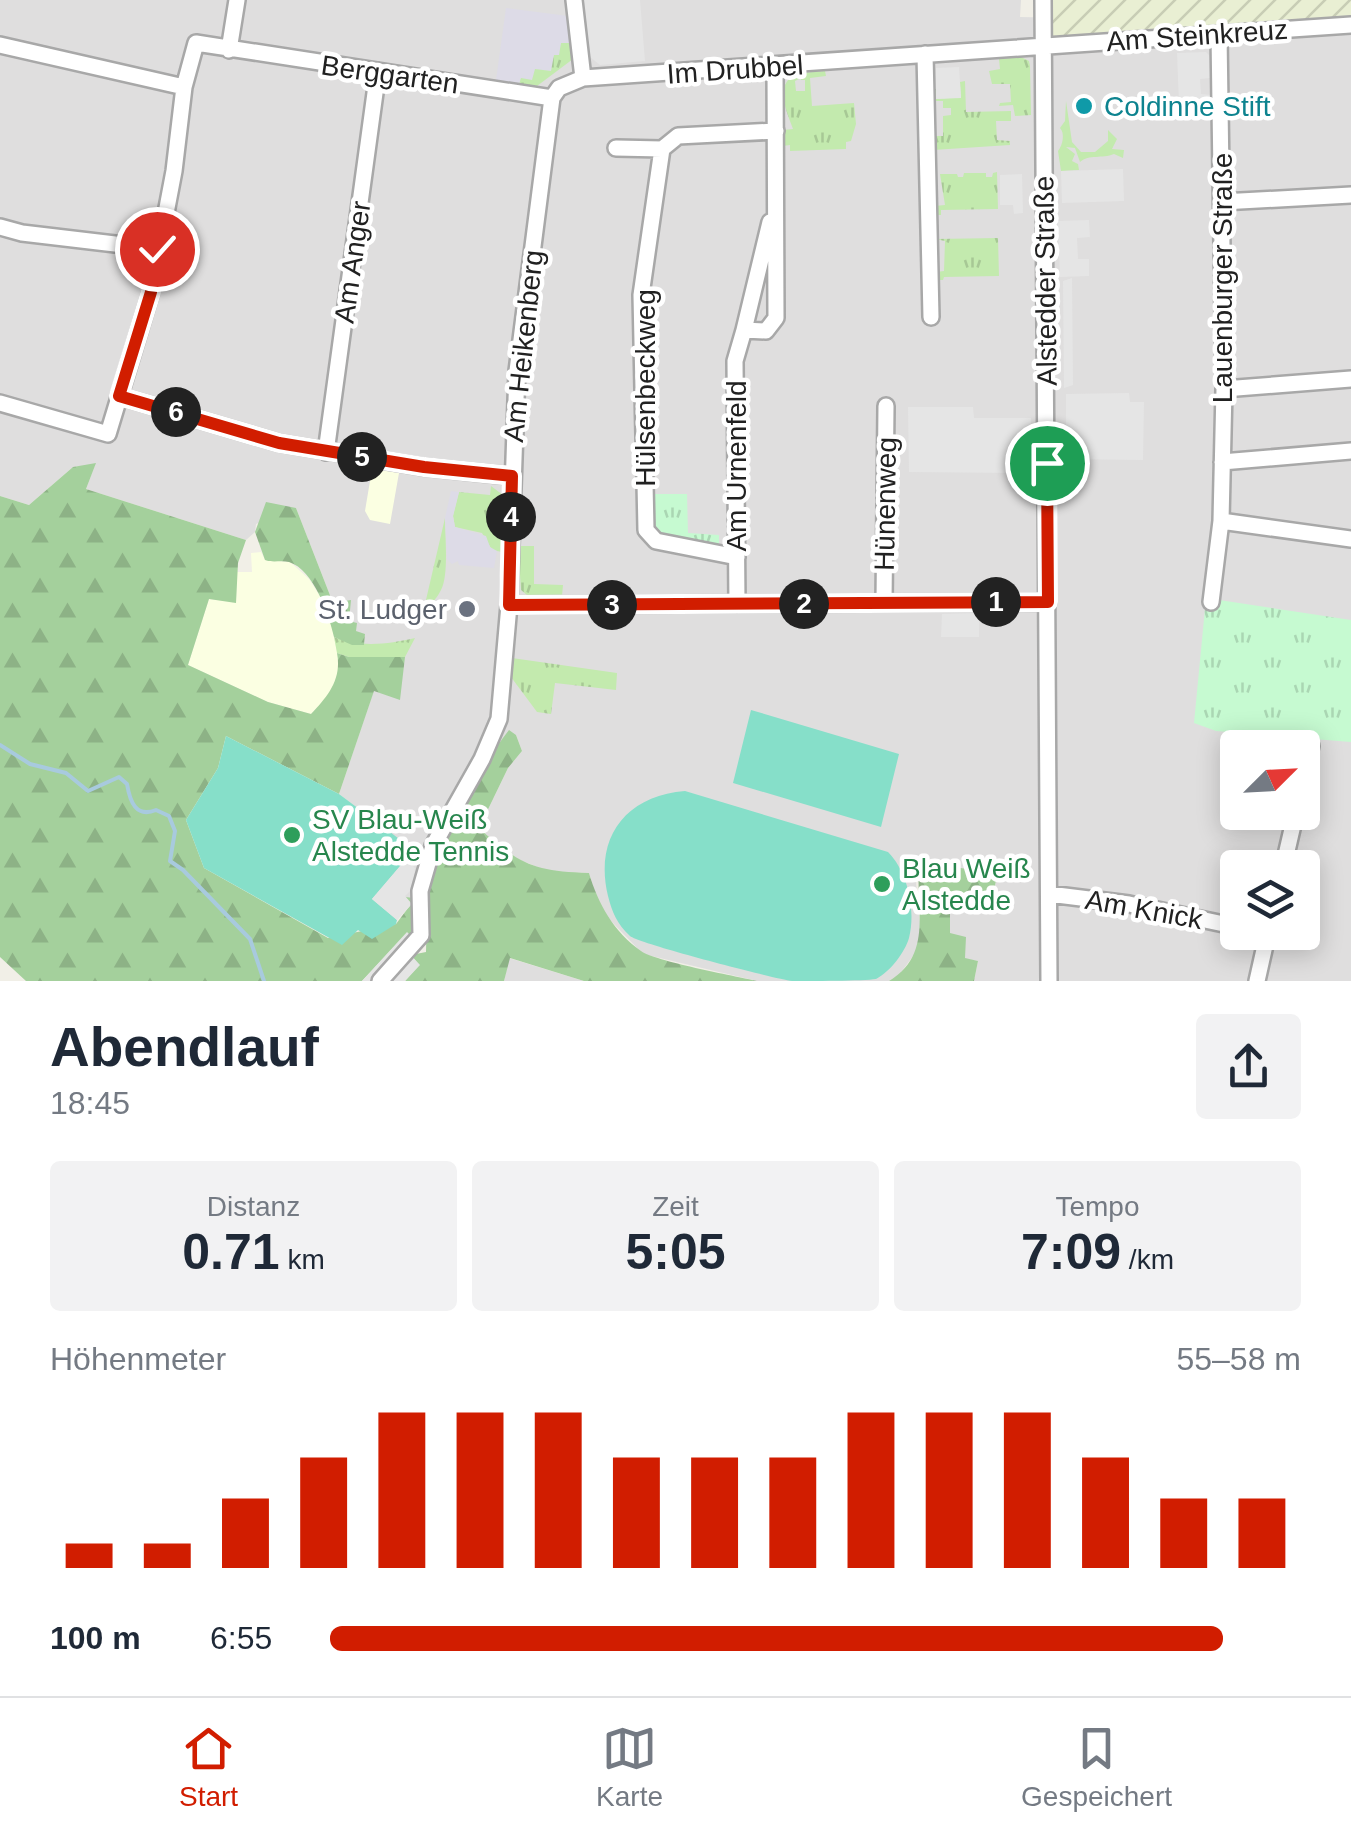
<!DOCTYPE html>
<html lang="de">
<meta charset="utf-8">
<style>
:root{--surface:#fff;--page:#f2f2f3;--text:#1f2937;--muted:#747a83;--line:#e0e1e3;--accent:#d11d00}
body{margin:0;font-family:Arial,sans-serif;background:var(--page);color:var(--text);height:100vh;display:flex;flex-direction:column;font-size:38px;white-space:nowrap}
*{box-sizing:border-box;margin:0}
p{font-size:32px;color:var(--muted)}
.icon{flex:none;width:55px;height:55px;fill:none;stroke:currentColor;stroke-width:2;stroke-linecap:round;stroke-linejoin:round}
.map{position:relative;height:981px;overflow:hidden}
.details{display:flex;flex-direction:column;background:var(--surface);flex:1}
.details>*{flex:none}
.needle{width:65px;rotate:66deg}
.fabs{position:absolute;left:1220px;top:730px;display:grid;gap:20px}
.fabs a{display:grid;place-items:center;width:100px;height:100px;border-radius:10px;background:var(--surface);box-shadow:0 5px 25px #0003;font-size:50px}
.pin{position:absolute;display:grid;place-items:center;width:85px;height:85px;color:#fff;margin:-42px;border:5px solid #fff;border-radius:50%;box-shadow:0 2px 10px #0007}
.km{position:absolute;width:50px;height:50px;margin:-25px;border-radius:50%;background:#222;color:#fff;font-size:28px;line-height:50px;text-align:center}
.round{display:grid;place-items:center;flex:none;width:105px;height:105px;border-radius:10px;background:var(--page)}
.summary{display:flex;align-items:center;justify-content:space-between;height:170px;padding:0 50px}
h1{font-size:55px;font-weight:700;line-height:75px}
.metrics{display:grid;grid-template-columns:repeat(3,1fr);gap:15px;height:170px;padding:10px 50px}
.metrics div{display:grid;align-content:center;border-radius:10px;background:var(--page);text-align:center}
.metrics b{font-size:50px;font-weight:700}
.metrics small{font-size:28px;font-weight:400}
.metrics p{font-size:28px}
.chart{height:280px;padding:20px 50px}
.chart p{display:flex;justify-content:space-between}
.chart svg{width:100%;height:180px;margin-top:10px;stroke:var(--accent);stroke-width:6}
ul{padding:0 50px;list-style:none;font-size:32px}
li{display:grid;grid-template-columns:160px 120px 1fr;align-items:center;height:75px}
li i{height:25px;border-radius:12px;background:var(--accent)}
.tab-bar{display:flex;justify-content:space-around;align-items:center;height:140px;border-top:2px solid var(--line);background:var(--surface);font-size:28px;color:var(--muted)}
.tab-bar a{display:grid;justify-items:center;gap:5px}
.tab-bar .selected{color:var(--accent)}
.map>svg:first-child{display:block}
.residential{fill:#dfdede;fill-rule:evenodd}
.education{fill:#fbffe2}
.farmland{fill:url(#farmland-furrows)}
.grass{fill:url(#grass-tufts)}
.forest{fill:url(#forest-firs)}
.park{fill:url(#park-tufts)}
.garden{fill:#c3eaae}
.pitch{fill:#86dfc9}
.parking{fill:#e5e5e5}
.plaza{fill:#dddbe7}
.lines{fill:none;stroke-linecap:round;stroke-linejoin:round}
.stream{stroke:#a8cade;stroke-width:4}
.minor-casing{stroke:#a8a8a8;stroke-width:20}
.minor{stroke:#fff;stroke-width:15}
.route-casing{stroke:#fff;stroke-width:20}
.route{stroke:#d11d00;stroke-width:12}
.culture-dot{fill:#0f9aa8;stroke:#fff;stroke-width:4}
.worship-dot{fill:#6b7280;stroke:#fff;stroke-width:4}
.leisure-dot{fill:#2e9e5b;stroke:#fff;stroke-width:4}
.labels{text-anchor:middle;stroke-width:9;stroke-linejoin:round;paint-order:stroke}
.street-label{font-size:28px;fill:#212121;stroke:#fff}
.culture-label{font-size:28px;fill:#0d838f;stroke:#fff;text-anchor:start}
.worship-label{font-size:28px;fill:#5b616d;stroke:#fff;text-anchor:end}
.leisure-label{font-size:28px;fill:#27864d;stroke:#fff;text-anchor:start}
</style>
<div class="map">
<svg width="1351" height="981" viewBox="0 0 1351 981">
<defs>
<pattern id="farmland-furrows" width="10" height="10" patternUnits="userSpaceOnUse" patternTransform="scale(2.5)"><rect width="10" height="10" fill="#e9efd3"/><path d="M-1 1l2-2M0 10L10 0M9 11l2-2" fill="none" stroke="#c8cdb5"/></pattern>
<pattern id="grass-tufts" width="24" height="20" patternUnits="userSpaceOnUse" patternTransform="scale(2.5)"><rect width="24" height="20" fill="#c3eaae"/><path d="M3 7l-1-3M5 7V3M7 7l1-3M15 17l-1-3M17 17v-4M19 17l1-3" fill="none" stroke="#a7c895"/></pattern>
<pattern id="forest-firs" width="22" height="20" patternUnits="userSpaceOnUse" patternTransform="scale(2.5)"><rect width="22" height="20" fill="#a4d09c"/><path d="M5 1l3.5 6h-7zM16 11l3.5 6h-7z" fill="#8db286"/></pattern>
<pattern id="park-tufts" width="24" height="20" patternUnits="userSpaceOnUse" patternTransform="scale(2.5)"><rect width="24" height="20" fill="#c6fad1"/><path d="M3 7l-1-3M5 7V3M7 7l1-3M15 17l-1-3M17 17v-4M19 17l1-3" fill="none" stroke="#aad6b3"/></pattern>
</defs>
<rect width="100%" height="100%" fill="#f1efe7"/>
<path class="residential" d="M 0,0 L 1021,0 L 1020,17 L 1351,24 L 1351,981 L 974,981 L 978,961 L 965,959 L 950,934 L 950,893 L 994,891 L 997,876 L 921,860 L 916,882 L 921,932 L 916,952 L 899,975 L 889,981 L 757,981 L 643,954 L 608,918 L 596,896 L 589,873 L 550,872 L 510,856 L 479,828 L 508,768 L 522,751 L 516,735 L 435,860 L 428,900 L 414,898 L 397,920 L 372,899 L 413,850 L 339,794 L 374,690 L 400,699 L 364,645 L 365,635 L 355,631 L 349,621 L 350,601 L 333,603 L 296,508 L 256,524 L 255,532 L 246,540 L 86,489 L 95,465 L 73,467 L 29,505 L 0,496 ZM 1238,748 L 1302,748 L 1302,812 L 1238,812 ZM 1238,868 L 1302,868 L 1302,932 L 1238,932 Z
M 509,958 L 584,981 L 504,981 Z"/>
<path class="education" d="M 372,469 L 399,473 L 390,524 L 370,520 L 365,511 Z
M 261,552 L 265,560 L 290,562 L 309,579 L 328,609 L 341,670 L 327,698 L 311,714 L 268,702 L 188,665 L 209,599 L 236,602 L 237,572 L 252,572 L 251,553 Z"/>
<path class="farmland" d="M 1043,0 L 1351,0 L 1351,24 L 1043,46 Z"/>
<path class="grass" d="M 561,43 L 571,43 L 573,59 L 537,86 L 519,84 L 520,78 L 554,54 Z
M 1021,57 L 1029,61 L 1030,66 L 1031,115 L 1015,116 L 1013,105 L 999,106 L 1000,103 L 1011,102 L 1010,84 L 992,84 L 989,71 L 1000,69 L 999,59 Z
M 825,71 L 826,76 L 810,78 L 812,106 L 854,103 L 856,124 L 851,141 L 846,142 L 846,149 L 790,151 L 790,145 L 783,146 L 783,130 L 793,129 C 786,109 773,84 798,73 L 799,79 L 795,81 L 796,91 L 805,91 L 805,80 L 801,80 L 801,73 Z
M 965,81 L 966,112 L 1011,111 L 1011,121 L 996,121 L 997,140 L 1010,141 L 1010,145 L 933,150 L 933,136 L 943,136 L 943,116 L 951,115 L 951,108 L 943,108 L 943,101 L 932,101 L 931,89 L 936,89 L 937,99 L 961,97 L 960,82 Z
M 997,172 L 998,209 L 941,210 L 941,215 L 935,215 L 934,206 L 945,205 L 940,174 L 957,174 L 958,177 L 963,177 L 964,173 L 986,173 L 986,177 L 992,177 L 993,173 Z
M 998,238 L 999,276 L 944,277 L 943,280 L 935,280 L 936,272 L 944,271 L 945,241 L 935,239 Z
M 491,486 L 503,495 L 502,552 L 492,550 L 482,533 L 455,527 L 453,516 L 459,492 L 490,495 Z
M 445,518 C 445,536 449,575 441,590 C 435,602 430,602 425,618 L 422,617 Z
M 518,546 L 534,546 L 534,584 L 563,585 L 562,596 L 527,595 L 521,590 Z
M 334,637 C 360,648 389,644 415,638 L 405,657 L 349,657 L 337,653 Z
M 512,658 L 617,673 L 616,690 L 555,683 L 551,714 L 537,712 L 511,677 Z"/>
<path class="forest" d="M 96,463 L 86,489 L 246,540 L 238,563 L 236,603 L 209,599 L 188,665 L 268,702 L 311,714 C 328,696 342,679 337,653 L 349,657 L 405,657 L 400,700 L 374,691 L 339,794 L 226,736 L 218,768 L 186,820 L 204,868 L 328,938 L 396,924 L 411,904 L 405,897 L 414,898 L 417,933 L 412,937 L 407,933 L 362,981 L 26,981 L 0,957 L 0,496 L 29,505 L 73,467 Z
M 266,502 L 296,508 L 333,603 L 351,600 L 349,621 L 357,623 L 356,631 L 365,634 L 364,645 L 352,645 L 334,637 C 329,615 314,570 289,562 C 281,560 273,563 265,560 L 255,532 Z
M 509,730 L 516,735 L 522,751 L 508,768 L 479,828 C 520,865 534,871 589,873 C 598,904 614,932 641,951 C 654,961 735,976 757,981 L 584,981 L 510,958 L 504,981 L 405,981 L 419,965 L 411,955 L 426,952 C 427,921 426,887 436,858 C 451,814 481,767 509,730 Z
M 920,860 L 997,875 L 994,891 L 950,894 L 950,933 L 966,937 L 965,958 L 978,961 L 974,981 L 889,981 C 936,953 913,903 920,860 Z"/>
<path class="park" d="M 649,494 L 687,494 L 688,533 L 719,535 L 719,546 L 655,533 L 650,527 Z
M 1206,598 L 1351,620 L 1351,742 L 1216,731 L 1194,723 Z"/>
<path class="garden" d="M 1066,101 L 1072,142 L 1081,152 L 1095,152 L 1108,141 L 1108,130 L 1117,139 L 1112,149 L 1124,150 L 1123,158 L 1114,154 C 1102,159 1089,154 1080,162 L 1075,148 L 1066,147 L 1075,154 L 1072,161 L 1078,164 L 1079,170 L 1061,171 L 1058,151 C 1063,145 1065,133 1060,128 L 1065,121 Z"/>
<path class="pitch" d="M 751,710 L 899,754 L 881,827 L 733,783 Z
M 226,736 L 339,794 L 414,850 L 372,899 L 397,920 L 396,924 L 372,939 L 358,930 L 342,945 L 204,868 L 186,820 L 218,768 Z
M 685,791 L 888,852 C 908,872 916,910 909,938 C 905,952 890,972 876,979 C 864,981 808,981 792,981 C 772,978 640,944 630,936 C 617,924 612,912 608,896 C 594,838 625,796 685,791 Z"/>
<path class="parking" d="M 583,0 L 640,0 L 645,61 L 600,65 L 590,57 Z
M 1206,52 L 1209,55 L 1210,78 L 1200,79 L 1201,94 L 1211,95 L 1211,103 L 1179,104 L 1177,53 Z
M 959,67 L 961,98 L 936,99 L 936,68 Z
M 1123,169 L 1124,201 L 1062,203 L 1061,171 Z
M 1022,174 L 1023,213 L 1014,214 L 1013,205 L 1000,205 L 1000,175 Z
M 1089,220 L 1090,237 L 1077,238 L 1078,259 L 1089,259 L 1089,276 L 1060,277 L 1058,221 Z
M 1072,278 L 1073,385 L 1064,388 L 1063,281 Z
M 1129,393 L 1130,402 L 1144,402 L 1143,460 L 1066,459 L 1066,394 Z
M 908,407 L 973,407 L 974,418 L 1031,418 L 1033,473 L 909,472 Z
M 979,613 L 979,637 L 941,637 L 942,614 Z
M 406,859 L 415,868 L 413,888 L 405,896 L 412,904 L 397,920 L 372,899 Z
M 407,932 L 412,937 L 407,951 L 420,965 L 405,981 L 362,981 Z"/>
<path class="plaza" d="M 506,8 L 568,16 L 571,43 L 561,43 L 559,55 L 554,55 L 551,71 L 535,69 L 532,80 L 521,78 L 519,84 L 496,80 Z
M 451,491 L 459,492 L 453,516 L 455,527 L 486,536 L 490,547 L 497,551 L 494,568 L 459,565 L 458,561 L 452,564 L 447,559 L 445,518 Z"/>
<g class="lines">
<path class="stream" d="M 0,745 L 30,764 L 66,773 L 88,791 L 119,777 L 127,784 C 130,802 136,818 156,810 L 169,816 L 175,831 L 170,861 L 183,870 L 250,939 L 264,981"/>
<defs>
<path id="minor" d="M 574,0 L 583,78
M 1043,0 L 1049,981
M 0,45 L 184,87
M 229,50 L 237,0
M 925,54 L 931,317
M 552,98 L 559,88 L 583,78 L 1351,25
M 616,148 L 662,149
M 1222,202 L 1351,195
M 0,227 L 22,233 L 157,249
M 744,330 L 770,222
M 1224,389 L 1351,379
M 119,396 L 279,443 L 423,467 L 511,476
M 0,403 L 108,434 L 151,292 L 174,171 L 184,87 L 196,43 L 552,98
M 326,452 L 378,71
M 1222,462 L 1351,451
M 1221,521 L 1351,539
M 737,557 L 656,541 L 646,530 L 641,295 L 662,149 L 678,136 L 776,131
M 1211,602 L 1221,521 L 1224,389 L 1219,34
M 884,603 L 886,406
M 737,604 L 735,361 L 744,330 L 766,331 L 776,318 L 775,66
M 509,605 L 1048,602
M 1302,783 L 1311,746
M 1283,868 L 1296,812
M 1049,894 L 1129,904 L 1238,927
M 380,981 L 421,935 L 420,891 L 433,846 L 482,759 L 499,719 L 509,605 L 517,371 L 552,98
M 1257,981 L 1268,932"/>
</defs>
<use href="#minor" class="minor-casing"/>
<use href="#minor" class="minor"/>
</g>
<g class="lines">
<defs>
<path id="route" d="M 157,249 L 151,292 L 119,396 L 279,443 L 424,467 L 512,476 L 509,605 L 1048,602 L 1047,463"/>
</defs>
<use href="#route" class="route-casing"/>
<use href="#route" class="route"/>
</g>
<circle class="culture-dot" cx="1084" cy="106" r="10"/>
<circle class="worship-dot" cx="467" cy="609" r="10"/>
<g class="leisure-dot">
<circle cx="292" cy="835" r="10"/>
<circle cx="882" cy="884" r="10"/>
</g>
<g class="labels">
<g class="street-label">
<text transform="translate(1197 35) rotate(-4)" y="10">Am Steinkreuz</text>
<text transform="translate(735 69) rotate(-4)" y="10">Im Drubbel</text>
<text transform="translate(390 74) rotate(8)" y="10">Berggarten</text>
<text transform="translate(352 262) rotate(-82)" y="10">Am Anger</text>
<text transform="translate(1222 278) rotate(-90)" y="10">Lauenburger Straße</text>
<text transform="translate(1045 281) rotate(-91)" y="10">Alstedder Straße</text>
<text transform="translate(523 346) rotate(-84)" y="10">Am Heikenberg</text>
<text transform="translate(645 388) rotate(-90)" y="10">Hülsenbeckweg</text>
<text transform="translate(736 466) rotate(-90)" y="10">Am Urnenfeld</text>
<text transform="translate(885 504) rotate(-89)" y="10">Hünenweg</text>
<text transform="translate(1144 909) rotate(10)" y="10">Am Knick</text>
</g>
<g class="culture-label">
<text x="1104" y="116">Coldinne Stift</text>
</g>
<g class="worship-label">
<text x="447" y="619">St. Ludger</text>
</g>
<g class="leisure-label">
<text x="312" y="829">SV Blau-Weiß<tspan x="312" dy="32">Alstedde Tennis</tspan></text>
<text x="902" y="878">Blau Weiß<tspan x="902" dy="32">Alstedde</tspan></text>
</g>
</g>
</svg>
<div class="fabs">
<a><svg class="needle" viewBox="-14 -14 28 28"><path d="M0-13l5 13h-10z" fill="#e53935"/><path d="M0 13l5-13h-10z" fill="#747a83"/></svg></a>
<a><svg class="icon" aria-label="layers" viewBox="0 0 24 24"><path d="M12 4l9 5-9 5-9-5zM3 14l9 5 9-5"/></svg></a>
</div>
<div class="pin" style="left:1047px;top:463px;background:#1e9e55"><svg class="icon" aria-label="arrive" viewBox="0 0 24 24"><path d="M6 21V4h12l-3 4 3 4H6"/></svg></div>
<div class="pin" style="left:157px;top:249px;background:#d93025"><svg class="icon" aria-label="check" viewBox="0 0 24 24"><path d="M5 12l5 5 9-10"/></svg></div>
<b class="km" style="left:996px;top:602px">1</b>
<b class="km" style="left:804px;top:604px">2</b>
<b class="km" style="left:612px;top:605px">3</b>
<b class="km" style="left:511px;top:517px">4</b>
<b class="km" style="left:362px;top:457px">5</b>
<b class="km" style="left:176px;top:412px">6</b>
</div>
<section class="details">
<div class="summary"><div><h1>Abendlauf</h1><p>18:45</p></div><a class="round"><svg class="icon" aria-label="share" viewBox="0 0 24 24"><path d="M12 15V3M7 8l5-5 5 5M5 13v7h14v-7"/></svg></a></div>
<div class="metrics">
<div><p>Distanz</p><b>0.71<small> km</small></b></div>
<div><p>Zeit</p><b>5:05</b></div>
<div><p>Tempo</p><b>7:09<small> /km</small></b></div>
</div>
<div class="chart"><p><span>Höhenmeter</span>55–58 m</p>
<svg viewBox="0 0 160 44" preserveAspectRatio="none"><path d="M5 44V38M15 44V38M25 44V27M35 44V17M45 44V6M55 44V6M65 44V6M75 44V17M85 44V17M95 44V17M105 44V6M115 44V6M125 44V6M135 44V17M145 44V27M155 44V27"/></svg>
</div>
<ul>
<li><b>100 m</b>6:55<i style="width:92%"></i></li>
</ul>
</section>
<nav class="tab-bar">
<a class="selected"><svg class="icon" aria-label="home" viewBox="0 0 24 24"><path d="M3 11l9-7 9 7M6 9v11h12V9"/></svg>Start</a>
<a><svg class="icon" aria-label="map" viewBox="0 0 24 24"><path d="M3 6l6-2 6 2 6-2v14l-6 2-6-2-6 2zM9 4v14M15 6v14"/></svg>Karte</a>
<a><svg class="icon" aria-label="saved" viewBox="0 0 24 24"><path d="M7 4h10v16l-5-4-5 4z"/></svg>Gespeichert</a>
</nav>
